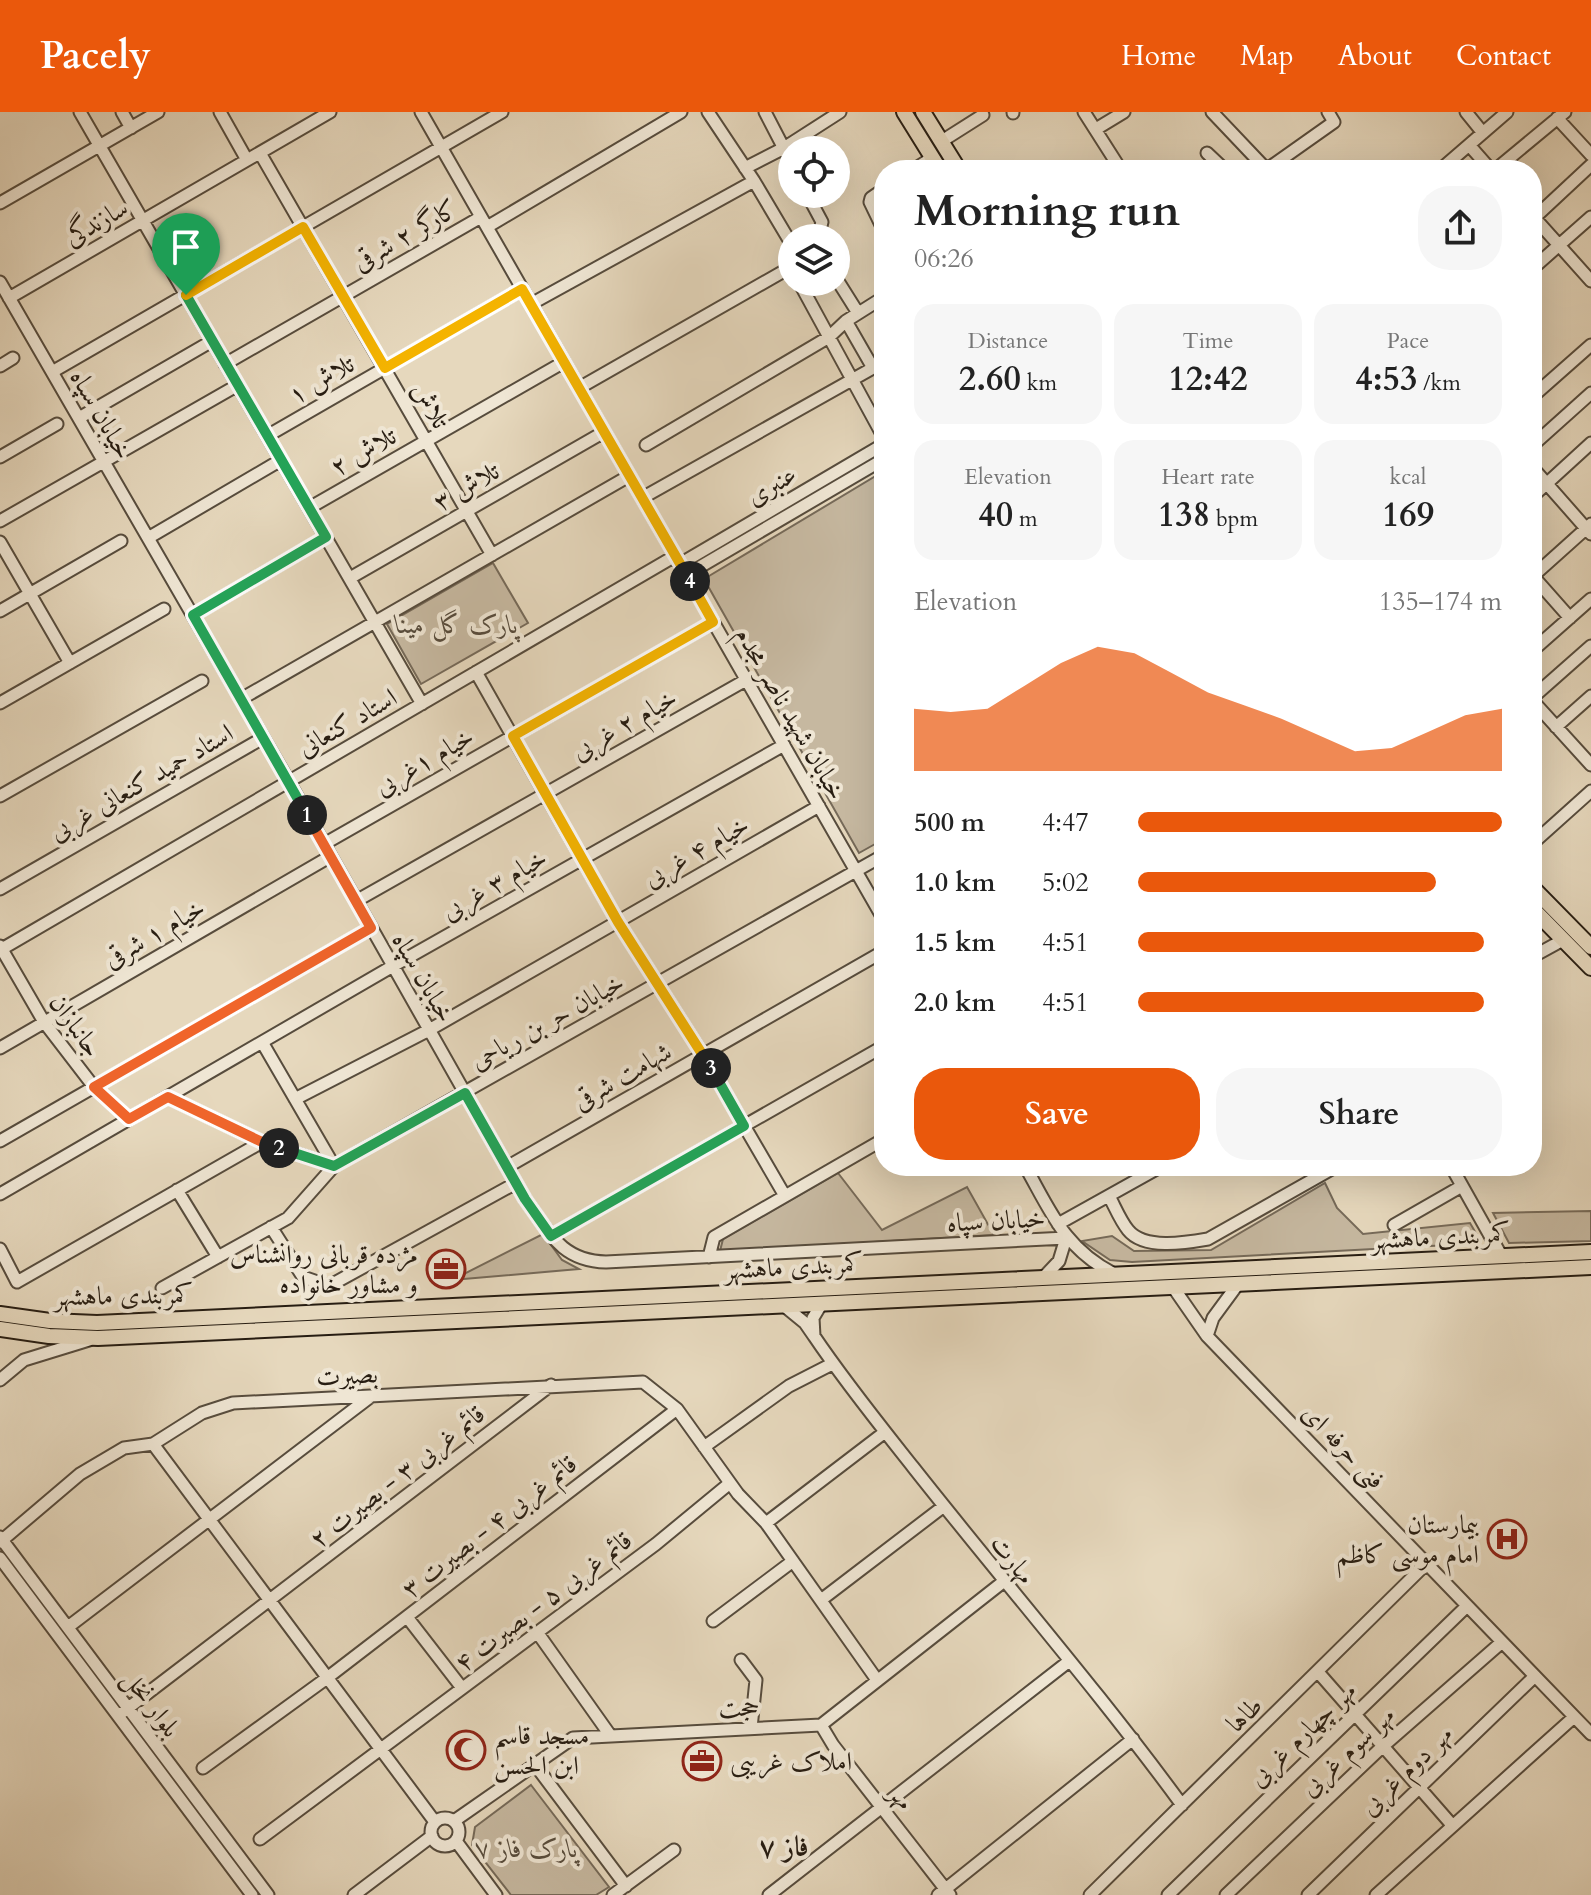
<!DOCTYPE html>
<meta charset="utf-8">
<style>
:root{--surface:#fff;--page:#f6f6f6;--text:#222;--muted:#767676;--accent:#ea580c}
body{margin:0;font-family:Cardo,Amiri,serif;background:var(--page);color:var(--text);height:100vh;display:flex;flex-direction:column;font-size:30px;white-space:nowrap}
*{box-sizing:border-box;margin:0}
p{font-size:26px;color:var(--muted)}
.icon{flex:none;width:44px;height:44px;fill:none;stroke:currentColor;stroke-width:2;stroke-linecap:round;stroke-linejoin:round}
.map{position:relative;flex:1;overflow:hidden}
.panel{position:absolute;left:874px;top:48px;width:668px;height:1016px;display:flex;flex-direction:column;background:var(--surface);border-radius:32px;box-shadow:0 8px 32px #0002}
.panel>*{flex:none}
.fabs{position:absolute;left:778px;top:24px;display:grid;gap:16px}
.fabs a{display:grid;place-items:center;width:72px;height:72px;border-radius:50%;background:var(--surface);box-shadow:0 8px 32px #0002;font-size:40px}
.pin{position:absolute;display:grid;place-items:center;width:68px;height:68px;color:#fff;margin:-82px -34px;border-radius:50% 50% 50% 0;rotate:-45deg;box-shadow:0 0 8px #0007}
.pin .icon{rotate:45deg}
.km{position:absolute;width:40px;height:40px;margin:-20px;border-radius:50%;background:#222;color:#fff;font-size:22px;line-height:40px;text-align:center}
.round{display:grid;place-items:center;flex:none;width:84px;height:84px;border-radius:32px;background:var(--page)}
.headline{display:flex;align-items:center;justify-content:space-between;height:136px;padding:0 40px}
h1{font-size:44px;font-weight:700;line-height:60px}
.figures{display:grid;grid-template-columns:repeat(3,1fr);gap:12px;height:136px;padding:8px 40px}
.figures div{display:grid;align-content:center;border-radius:20px;background:var(--page);text-align:center}
.figures b{font-size:34px;font-weight:700}
.figures small{font-size:22px;font-weight:400}
.figures p{font-size:22px}
.chart{height:224px;padding:16px 40px}
.chart p{display:flex;justify-content:space-between}
.chart svg{width:100%;height:144px;margin-top:8px;fill:var(--accent);opacity:.7}
.cta{display:flex;gap:16px;margin-top:auto;padding:16px 40px}
.cta a{flex:1;height:92px;border-radius:32px;background:var(--accent);color:#fff;font-size:32px;font-weight:700;line-height:92px;text-align:center}
.cta a+a{background:var(--page);color:var(--text)}
ul{padding:0 40px;list-style:none;font-size:26px}
li{display:grid;grid-template-columns:128px 96px 1fr;align-items:center;height:60px}
li i{height:20px;border-radius:10px;background:var(--accent)}
header{display:flex;align-items:center;gap:48px;box-sizing:border-box;height:112px;padding:0 40px;background:var(--accent);color:#fff}
header strong{font-size:38px}
nav{display:flex;gap:44px;margin-inline-start:auto;font-size:28px}
.map>svg:first-child{display:block}
.green{fill:#c6b8a0;stroke:#766a59;stroke-width:2}
.lines{fill:none;stroke-linecap:round;stroke-linejoin:round}
.minor-casing{stroke:#574c3d;stroke-width:15}
.major-casing{stroke:#271d12;stroke-width:18}
.minor{stroke:#efe6d4;stroke-width:11}
.major{stroke:#e6d8bd;stroke-width:14}
.split-1-casing{stroke:#fff;stroke-width:16}
.split-2-casing{stroke:#fff;stroke-width:16}
.split-3-casing{stroke:#fff;stroke-width:16}
.split-4-casing{stroke:#fff;stroke-width:16}
.split-5-casing{stroke:#fff;stroke-width:16}
.split-1{stroke:#22a559;stroke-width:10}
.split-2{stroke:#f0652b;stroke-width:10}
.split-3{stroke:#22a559;stroke-width:10}
.split-4{stroke:#f5b400;stroke-width:10}
.split-5{stroke:#f5b400;stroke-width:10}
.labels{text-anchor:middle;stroke-width:8;stroke-linejoin:round;paint-order:stroke}
.street-label{font-size:26px;fill:#271d12;stroke:#efe6d4}
.park-label{font-size:26px;font-style:italic;fill:#574c3d;stroke:#efe6d4}
.poi-label{font-size:26px;fill:#271d12;stroke:#efe6d4;text-anchor:end}
.neighbourhood-label{font-size:28px;font-weight:bold;fill:#271d12;stroke:#efe6d4}
</style>
<header>
<strong>Pacely</strong>
<nav><a>Home</a><a>Map</a><a>About</a><a>Contact</a></nav>
</header>
<div class="map">
<svg width="1591" height="1783" viewBox="0 0 1591 1783">
<rect width="100%" height="100%" fill="#e6d8bd"/>
<filter id="stains"><feTurbulence type="fractalNoise" baseFrequency=".0025" numOctaves="4"/><feColorMatrix values="0 0 0 0 .2 0 0 0 0 .09 0 0 0 0 .02 0 0 0 .5 -.17"/></filter>
<radialGradient id="worn" r=".72"><stop offset=".6" stop-color="#630" stop-opacity="0"/><stop offset="1" stop-color="#630" stop-opacity=".3"/></radialGradient>
<path class="green" d="M 884,359 L 884,727 L 859,741 L 704,467 Z
M 493,451 L 528,511 L 421,572 L 387,512 Z
M 838,1061 L 882,1118 L 967,1075 L 994,1123 L 720,1139 L 723,1127 Z
M 1325,1071 L 1337,1096 L 1363,1122 L 1470,1111 L 1477,1123 L 1468,1132 L 1132,1150 L 1110,1148 L 1082,1129 L 1112,1124 L 1134,1139 L 1211,1138 Z
M 1591,1099 L 1591,1129 L 1509,1131 L 1493,1101 Z
M 543,1122 L 562,1148 L 579,1157 L 452,1168 Z
M 531,1673 L 609,1775 L 596,1783 L 511,1783 L 472,1733 L 475,1715 Z"/>
<g class="lines">
<defs>
<path id="minor" d="M 80,0 L 422,592
M 122,0 L 131,16
M 220,0 L 247,48
M 421,0 L 884,808
M 708,0 L 754,69 L 792,133
M 765,0 L 792,52
M 1084,0 L 1121,58
M 1212,0 L 1267,58
M 1466,0 L 1483,21
M 1013,1 L 1013,0
M 1557,6 L 1591,43
M 1096,17 L 1124,0
M 942,29 L 983,3
M 1469,33 L 1491,58
M 260,41 L 492,443
M 1207,41 L 1225,58
M 745,56 L 784,36 L 840,0
M 913,58 L 932,46
M 1266,58 L 1334,10 L 1328,0
M 1440,58 L 1507,0
M 1495,58 L 1565,0
M 884,77 L 871,86 L 870,90 L 884,119
M 807,82 L 822,110 L 818,126
M 0,91 L 158,0
M 1532,103 L 1591,169
M 1532,108 L 1591,53
M 487,115 L 681,0
M 1532,157 L 1591,105
M 836,166 L 858,201
M 0,170 L 289,670 L 525,1087 C 549,1120 561,1149 606,1150 L 1066,1126
M 799,170 L 884,326
M 9,186 L 330,0
M 531,192 L 754,69
M 225,252 L 481,105
M 0,254 L 13,246
M 52,260 L 502,0
M 579,276 L 791,155
M 1532,285 L 1591,233
M 79,306 L 212,229
M 267,324 L 522,177
M 646,333 L 829,225 L 846,209 L 884,185
M 1532,334 L 1591,281
M 0,345 L 57,312
M 1532,355 L 1591,422
M 1532,385 L 1591,331
M 642,386 L 873,256 L 846,209
M 309,396 L 564,250
M 0,409 L 238,273
M 148,426 L 281,348
M 0,430 L 70,551
M 680,452 L 884,332
M 686,463 L 884,347
M 1532,463 L 1570,506
M 1532,465 L 1591,412
M 350,466 L 604,320
M 0,499 L 121,429
M 193,503 L 326,425
M 1532,539 L 1591,487
M 476,560 L 618,810 L 703,943 L 785,1084
M 1532,586 L 1591,534
M 241,587 L 629,364
M 1532,588 L 1591,653
M 0,591 L 164,497
M 1556,615 L 1591,584
M 0,684 L 202,569
M 324,732 L 713,510
M 1532,732 L 1591,679
M 0,777 L 263,626
M 356,789 L 746,568
M 0,834 L 44,910 L 94,975 L 129,1007
M 0,838 L 675,444
M 1532,845 L 1563,828
M 262,930 L 334,1054
M 0,936 L 331,744
M 168,985 L 262,1030 L 334,1054
M 295,987 L 429,918 L 819,694
M 0,1029 L 371,816
M 1025,1054 C 1051,1100 1064,1136 1114,1162
M 1451,1054 L 1502,1145
M 507,1055 L 884,839
M 177,1078 L 218,1145
M 0,1082 L 393,854 L 784,633
M 1109,1084 C 1115,1095 1120,1108 1128,1118 C 1144,1138 1185,1131 1208,1127 L 1337,1054
M 1058,1112 L 1162,1054
M 1394,1113 L 1462,1074
M 271,1115 L 303,1165 L 329,1174 L 516,1071
M 551,1124 L 884,934
M 0,1137 L 17,1170 L 262,1030
M 709,1145 L 714,1125 L 884,1027
M 1042,1167 L 1059,1149 L 1066,1126
M 1173,1175 L 1207,1224 L 1591,1622
M 162,1176 L 288,1106 L 334,1054 L 884,743
M 783,1193 L 805,1211 L 814,1224 L 813,1206 L 822,1191
M 814,1224 C 845,1270 879,1312 913,1355 C 1002,1468 1097,1577 1182,1693
M 1207,1224 L 1213,1206 L 1238,1172
M 0,1268 L 24,1248 L 89,1228
M 153,1332 L 435,1710
M 704,1335 L 789,1274 L 832,1252
M 766,1411 L 885,1320
M 0,1425 L 268,1783
M 0,1430 L 80,1362 L 124,1336 L 153,1332 L 202,1301 L 233,1291 L 643,1270 L 677,1297 L 738,1382 L 766,1411 L 877,1568
M 0,1446 L 252,1783
M 821,1488 L 944,1394
M 407,1505 L 462,1576
M 713,1509 L 793,1449
M 68,1515 L 370,1285
M 537,1520 L 610,1623
M 741,1548 L 756,1568 L 751,1616
M 1318,1560 L 1452,1713
M 119,1603 L 551,1273
M 821,1613 L 833,1633 L 950,1783
M 536,1654 L 626,1774
M 203,1656 L 327,1566 L 677,1297
M431 1720a14 14 0 1 1 28 0a14 14 0 1 1-28 0Z
M 454,1709 L 573,1626 L 821,1613 L 1003,1470
M 260,1727 L 656,1432 L 730,1371
M 456,1729 L 496,1783
M 354,1783 L 432,1724
M 613,1783 L 674,1738
M 769,1783 L 1068,1550
M 938,1783 L 1133,1627
M 1090,1783 L 1426,1452
M 1168,1783 L 1467,1494
M 1226,1783 L 1382,1635 L 1502,1530
M 1308,1783 L 1535,1564
M 1376,1783 L 1574,1605"/>
<path id="major" d="M 904,0 L 940,58
M 923,0 L 959,58
M 1532,775 L 1591,835
M 1532,796 L 1591,856
M 0,1202 L 50,1209 L 97,1211 L 1591,1140
M 0,1217 L 49,1224 L 98,1226 L 1591,1155"/>
</defs>
<use href="#minor" class="minor-casing"/>
<use href="#major" class="major-casing"/>
<use href="#minor" class="minor"/>
<use href="#major" class="major"/>
</g>
<g class="lines">
<defs>
<path id="split-1" d="M 186,183 L 326,425 L 193,503 L 307,703"/>
<path id="split-2" d="M 279,1036 L 262,1030 L 168,985 L 129,1007 L 94,975 L 371,816 L 307,703"/>
<path id="split-3" d="M 279,1036 L 334,1054 L 465,981 L 525,1087 L 551,1124 L 744,1014 L 711,956"/>
<path id="split-4" d="M 690,469 L 713,510 L 513,624 L 618,810 L 711,956"/>
<path id="split-5" d="M 186,183 L 303,115 L 385,256 L 522,177 L 690,469"/>
</defs>
<use href="#split-1" class="split-1-casing"/>
<use href="#split-2" class="split-2-casing"/>
<use href="#split-3" class="split-3-casing"/>
<use href="#split-4" class="split-4-casing"/>
<use href="#split-5" class="split-5-casing"/>
<use href="#split-1" class="split-1"/>
<use href="#split-2" class="split-2"/>
<use href="#split-3" class="split-3"/>
<use href="#split-4" class="split-4"/>
<use href="#split-5" class="split-5"/>
</g>
<defs>
<symbol id="office-ring" viewBox="-11 -11 22 22"><circle r="9.5" fill="#efe6d4" stroke="#8f2418" stroke-width="1.5"/><path d="M-6-3h4V-5.5h4V-3h4V5H-6ZM-1-4.5V-3h2v-1.5ZM-6 0V1H6V0Z" fill="#8f2418"/></symbol>
<symbol id="hospital-ring" viewBox="-11 -11 22 22"><circle r="9.5" fill="#efe6d4" stroke="#8f2418" stroke-width="1.5"/><path d="M-5-5h3v3.5h4V-5h3V5h-3V1.5h-4V5h-3Z" fill="#8f2418"/></symbol>
<symbol id="mosque-ring" viewBox="-11 -11 22 22"><circle r="9.5" fill="#efe6d4" stroke="#8f2418" stroke-width="1.5"/><path d="M3.5-4.9A6 6 0 1 0 3.5 4.9A5 5 0 1 1 3.5-4.9Z" fill="#8f2418"/></symbol>
</defs>
<g fill-rule="evenodd">
<use href="#office-ring" x="424" y="1135" width="44" height="44"/>
<use href="#hospital-ring" x="1485" y="1405" width="44" height="44"/>
<use href="#mosque-ring" x="444" y="1616" width="44" height="44"/>
<use href="#office-ring" x="680" y="1627" width="44" height="44"/>
</g>
<g class="labels">
<g class="street-label">
<text transform="translate(96 110) rotate(-30)" y="9">سازندگی</text>
<text transform="translate(405 123) rotate(-30)" y="9">کارگر ۲ شرقی</text>
<text transform="translate(321 267) rotate(-30)" y="9">تلاش ۱</text>
<text transform="translate(431 293) rotate(60)" y="9">تلاش</text>
<text transform="translate(102 302) rotate(60)" y="9">خیابان سپاه</text>
<text transform="translate(363 339) rotate(-30)" y="9">تلاش ۲</text>
<text transform="translate(771 373) rotate(-31)" y="9">عنبری</text>
<text transform="translate(466 374) rotate(-30)" y="9">تلاش ۳</text>
<text transform="translate(791 601) rotate(60)" y="9">خیابان شهید ناصر مجدم</text>
<text transform="translate(347 610) rotate(-30)" y="9">استاد کنعانی</text>
<text transform="translate(624 612) rotate(-30)" y="9">خیام ۲ غربی</text>
<text transform="translate(424 649) rotate(-30)" y="9">خیام ۱غربی</text>
<text transform="translate(141 670) rotate(-30)" y="9">استاد حمید کنعانی غربی</text>
<text transform="translate(696 739) rotate(-30)" y="9">خیام ۴ غربی</text>
<text transform="translate(494 772) rotate(-30)" y="9">خیام ۳ غربی</text>
<text transform="translate(154 821) rotate(-30)" y="9">خیام ۱ شرقی</text>
<text transform="translate(424 865) rotate(60)" y="9">خیابان سپاه</text>
<text transform="translate(547 909) rotate(-29)" y="9">خیابان حر بن ریاحی</text>
<text transform="translate(76 913) rotate(54)" y="9">جانبازان</text>
<text transform="translate(622 964) rotate(-30)" y="9">شهامت شرقی</text>
<text transform="translate(996 1108) rotate(-3)" y="9">خیابان سپاه</text>
<text transform="translate(1441 1124) rotate(-3)" y="9">کمربندی ماهشهر</text>
<text transform="translate(794 1154) rotate(-3)" y="9">کمربندی ماهشهر</text>
<text transform="translate(124 1183) rotate(-1)" y="9">کمربندی ماهشهر</text>
<text transform="translate(347 1263) rotate(-3)" y="9">بصیرت</text>
<text transform="translate(1344 1334) rotate(46)" y="9">فنی حرفه ای</text>
<text transform="translate(397 1364) rotate(-38)" y="9">قائم غربی ۳ - بصیرت ۲</text>
<text transform="translate(489 1414) rotate(-38)" y="9">قائم غربی ۴ - بصیرت ۳</text>
<text transform="translate(1013 1447) rotate(52)" y="9">مهارت</text>
<text transform="translate(543 1489) rotate(-37)" y="9">قائم غربی ۵ - بصیرت ۴</text>
<text transform="translate(152 1591) rotate(53)" y="9">بلوار نخل</text>
<text transform="translate(739 1595) rotate(-3)" y="9">حجت</text>
<text transform="translate(1244 1602) rotate(-44)" y="9">طاها</text>
<text transform="translate(1302 1622) rotate(-44)" y="9">مهر چهارم غربی</text>
<text transform="translate(1347 1639) rotate(-43)" y="9">مهر سوم غربی</text>
<text transform="translate(1406 1658) rotate(-44)" y="9">مهر دوم غربی</text>
<text transform="translate(902 1685) rotate(52)" y="9">مهر</text>
</g>
<g class="park-label">
<text x="457" y="521">پارک گل مینا</text>
<text x="527" y="1745">پارک فاز ۷</text>
</g>
<g class="poi-label">
<text x="418" y="1151">مژده قربانی روانشناس<tspan x="418" dy="30">و مشاور خانواده</tspan></text>
<text x="1479" y="1421">بیمارستان<tspan x="1479" dy="30">امام موسی کاظم</tspan></text>
<text x="494" y="1632" text-anchor="start">مسجد قاسم<tspan x="494" dy="30">ابن الحسن</tspan></text>
<text x="730" y="1658" text-anchor="start">املاک غریبی</text>
</g>
<g class="neighbourhood-label">
<text x="784" y="1744">فاز ۷</text>
</g>
</g>
<rect width="100%" height="100%" filter="url(#stains)"/>
<rect width="100%" height="100%" fill="url(#worn)"/>
</svg>
<div class="fabs">
<a><svg class="icon" aria-label="locate" viewBox="0 0 24 24"><circle cx="12" cy="12" r="6"/><path d="M12 2v4M12 18v4M2 12h4M18 12h4"/></svg></a>
<a><svg class="icon" aria-label="layers" viewBox="0 0 24 24"><path d="M12 4l9 5-9 5-9-5zM3 14l9 5 9-5"/></svg></a>
</div>
<div class="pin" style="left:186px;top:183px;background:#1e9e55"><svg class="icon" aria-label="arrive" viewBox="0 0 24 24"><path d="M6 21V4h12l-3 4 3 4H6"/></svg></div>
<b class="km" style="left:307px;top:703px">1</b>
<b class="km" style="left:279px;top:1036px">2</b>
<b class="km" style="left:711px;top:956px">3</b>
<b class="km" style="left:690px;top:469px">4</b>
<section class="panel">
<div class="headline"><div><h1>Morning run</h1><p>06:26</p></div><a class="round"><svg class="icon" aria-label="share" viewBox="0 0 24 24"><path d="M12 15V3M7 8l5-5 5 5M5 13v7h14v-7"/></svg></a></div>
<div class="figures">
<div><p>Distance</p><b>2.60<small> km</small></b></div>
<div><p>Time</p><b>12:42</b></div>
<div><p>Pace</p><b>4:53<small> /km</small></b></div>
</div>
<div class="figures">
<div><p>Elevation</p><b>40<small> m</small></b></div>
<div><p>Heart rate</p><b>138<small> bpm</small></b></div>
<div><p>kcal</p><b>169</b></div>
</div>
<div class="chart"><p><span>Elevation</span>135–174 m</p>
<svg viewBox="0 0 160 44" preserveAspectRatio="none"><path d="M0 44V25L10 26L20 25L30 18L40 11L50 6L60 8L70 14L80 20L90 24L100 28L110 33L120 38L130 37L140 32L150 27L160 25V44z"/></svg>
</div>
<ul>
<li><b>500 m</b>4:47<i style="width:100%"></i></li>
<li><b>1.0 km</b>5:02<i style="width:82%"></i></li>
<li><b>1.5 km</b>4:51<i style="width:95%"></i></li>
<li><b>2.0 km</b>4:51<i style="width:95%"></i></li>
</ul>
<div class="cta"><a>Save</a><a>Share</a></div>
</section>
</div>
